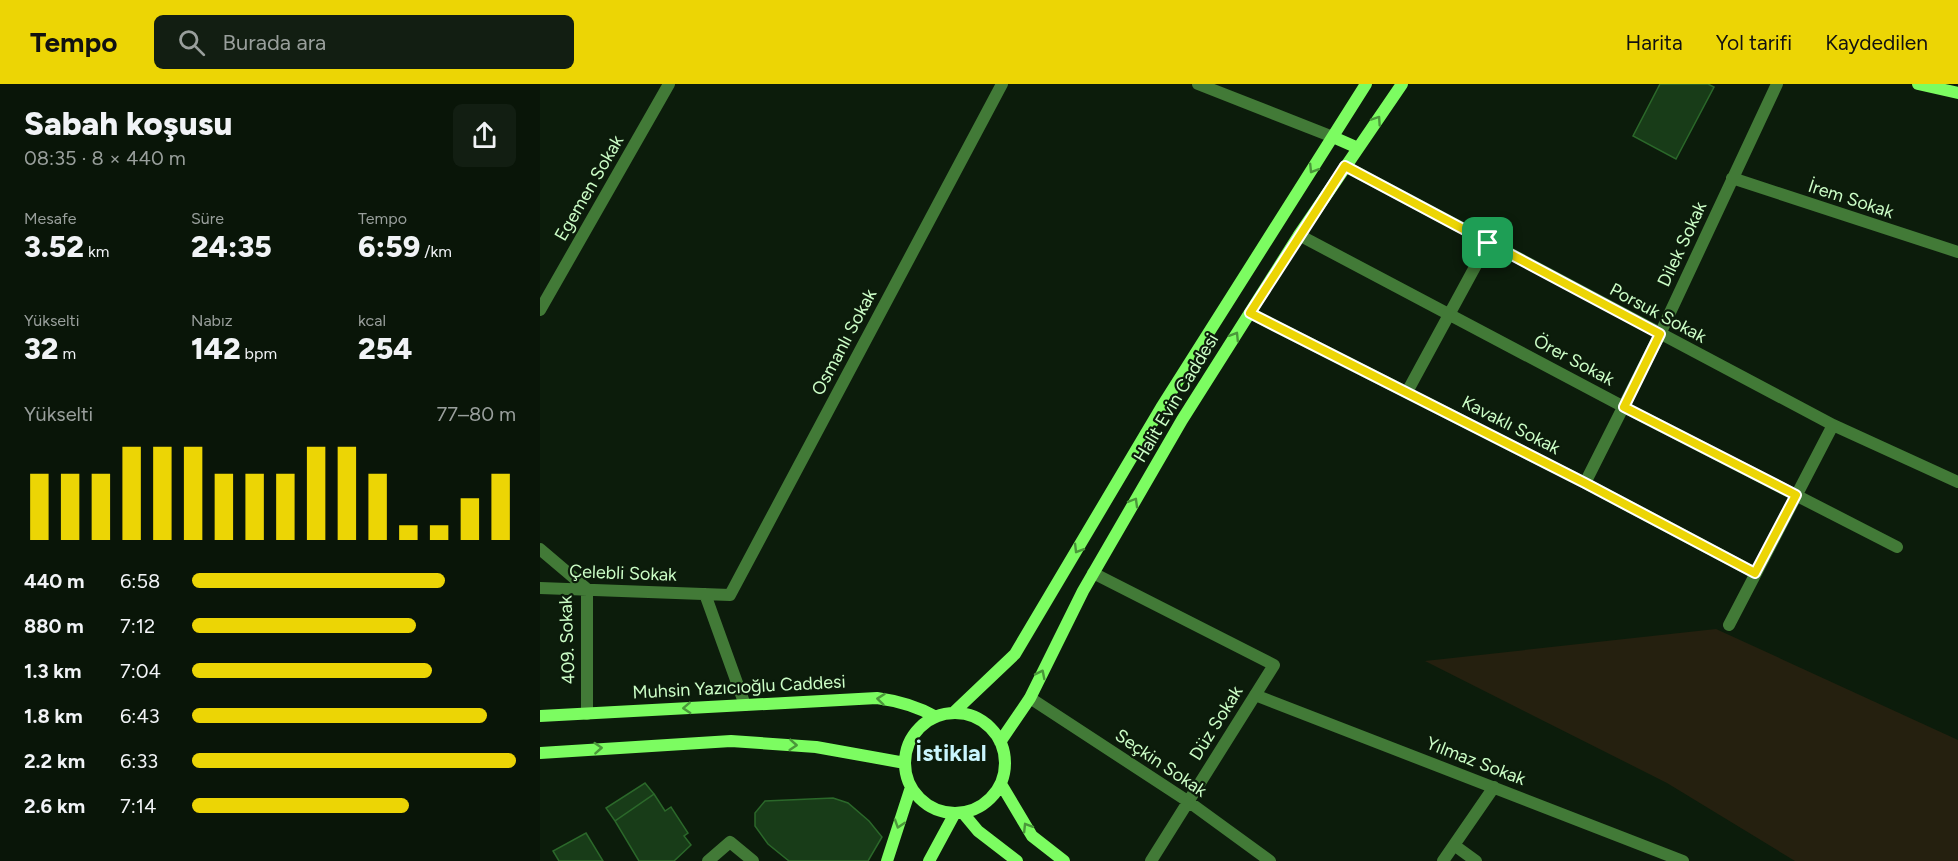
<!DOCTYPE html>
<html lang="tr">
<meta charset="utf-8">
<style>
:root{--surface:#091508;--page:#121e12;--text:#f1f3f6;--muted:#999f9c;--accent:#ecd505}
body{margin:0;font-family:Figtree,sans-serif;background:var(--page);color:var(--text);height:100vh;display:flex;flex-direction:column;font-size:22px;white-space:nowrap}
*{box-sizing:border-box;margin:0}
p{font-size:20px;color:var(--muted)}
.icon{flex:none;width:33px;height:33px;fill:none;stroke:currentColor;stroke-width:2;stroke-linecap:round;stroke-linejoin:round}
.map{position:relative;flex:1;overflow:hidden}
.panel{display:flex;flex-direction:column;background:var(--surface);width:540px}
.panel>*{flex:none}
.pin{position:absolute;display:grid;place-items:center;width:51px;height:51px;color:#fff;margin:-26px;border-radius:12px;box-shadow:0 3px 9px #0006}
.round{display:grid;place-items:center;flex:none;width:63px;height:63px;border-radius:9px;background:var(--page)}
.overview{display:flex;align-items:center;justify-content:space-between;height:102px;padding:0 24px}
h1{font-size:33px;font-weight:800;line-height:45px}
.metrics{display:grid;grid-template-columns:repeat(3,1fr);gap:9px;height:102px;padding:6px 24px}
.metrics div{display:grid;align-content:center}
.metrics b{font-size:30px;font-weight:800}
.metrics small{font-size:16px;font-weight:400}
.metrics p{font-size:16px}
.chart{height:168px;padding:12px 24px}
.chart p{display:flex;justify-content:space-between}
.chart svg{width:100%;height:108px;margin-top:6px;stroke:var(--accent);stroke-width:6}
ul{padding:0 24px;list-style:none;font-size:20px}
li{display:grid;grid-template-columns:96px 72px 1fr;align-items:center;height:45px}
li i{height:15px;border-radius:8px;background:var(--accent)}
header{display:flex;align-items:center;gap:36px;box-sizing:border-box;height:84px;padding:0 30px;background:var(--accent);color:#111}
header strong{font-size:28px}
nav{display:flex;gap:33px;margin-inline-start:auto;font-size:21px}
.search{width:420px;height:54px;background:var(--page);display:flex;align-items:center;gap:15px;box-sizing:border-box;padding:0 21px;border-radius:9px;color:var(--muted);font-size:22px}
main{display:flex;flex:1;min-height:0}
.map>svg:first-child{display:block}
.green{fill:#25200f}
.building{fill:#183c18;stroke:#2b682a;stroke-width:1.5}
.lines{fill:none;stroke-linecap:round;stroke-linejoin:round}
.street{stroke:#427a37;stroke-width:12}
.secondary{stroke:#7cfc61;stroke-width:12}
.oneway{stroke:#4a973a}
.route-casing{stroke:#fff;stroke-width:12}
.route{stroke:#ecd505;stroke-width:8}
.labels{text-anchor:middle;stroke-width:4.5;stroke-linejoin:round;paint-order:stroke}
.street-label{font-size:18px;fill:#ccfec7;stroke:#0c1c0b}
.district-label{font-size:24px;font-weight:bold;fill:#c9f5fe;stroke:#0c1c0b}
</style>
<header>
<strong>Tempo</strong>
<div class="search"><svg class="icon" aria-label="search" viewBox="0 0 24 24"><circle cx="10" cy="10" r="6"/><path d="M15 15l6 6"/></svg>Burada ara</div>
<nav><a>Harita</a><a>Yol tarifi</a><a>Kaydedilen</a></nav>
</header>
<main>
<section class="panel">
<div class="overview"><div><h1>Sabah koşusu</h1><p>08:35 · 8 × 440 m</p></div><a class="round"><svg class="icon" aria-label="share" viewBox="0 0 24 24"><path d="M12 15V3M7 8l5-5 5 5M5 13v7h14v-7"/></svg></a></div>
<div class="metrics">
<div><p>Mesafe</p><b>3.52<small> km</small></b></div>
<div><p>Süre</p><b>24:35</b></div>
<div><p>Tempo</p><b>6:59<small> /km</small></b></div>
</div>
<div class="metrics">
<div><p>Yükselti</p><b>32<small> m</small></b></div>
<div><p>Nabız</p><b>142<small> bpm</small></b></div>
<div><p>kcal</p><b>254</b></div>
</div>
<div class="chart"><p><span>Yükselti</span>77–80 m</p>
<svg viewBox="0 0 160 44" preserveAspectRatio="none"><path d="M5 44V17M15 44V17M25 44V17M35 44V6M45 44V6M55 44V6M65 44V17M75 44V17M85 44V17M95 44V6M105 44V6M115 44V17M125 44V38M135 44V38M145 44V27M155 44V17"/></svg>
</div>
<ul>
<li><b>440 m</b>6:58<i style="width:78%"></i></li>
<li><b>880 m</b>7:12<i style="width:69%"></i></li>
<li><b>1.3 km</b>7:04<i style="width:74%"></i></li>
<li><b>1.8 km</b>6:43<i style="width:91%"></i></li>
<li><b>2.2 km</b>6:33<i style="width:100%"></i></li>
<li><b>2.6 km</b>7:14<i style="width:67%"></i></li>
</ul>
</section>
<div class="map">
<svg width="1418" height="777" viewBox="0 0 1418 777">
<rect width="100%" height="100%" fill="#0c1c0b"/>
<path class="green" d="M 1176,545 L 1418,656 L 1418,777 L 1255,777 L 1127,699 L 885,577 Z"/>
<path class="building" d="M 1120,0 L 1168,0 L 1174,3 L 1136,75 L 1093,52 Z
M 105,699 L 114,710 L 75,737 L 66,724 Z
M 114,710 L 125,727 L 131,723 L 148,749 L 144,752 L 151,761 L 134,777 L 99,777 L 75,737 Z
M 293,714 L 308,719 L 329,737 L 342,753 L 328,777 L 249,777 L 228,760 L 215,742 L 215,729 L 225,717 Z
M 46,749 L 63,777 L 19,777 L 13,767 Z"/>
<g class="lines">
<path class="street" d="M 658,0 L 793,53
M 805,82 L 1293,341 L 1418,398
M 1192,94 L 1418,168
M 759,151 L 1084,323 L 1357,463
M 0,226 L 129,0
M 710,229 L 1045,399 L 1215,489
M 867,308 L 948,159
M 1045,399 L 1120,250 L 1237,0
M 0,465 L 47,505 L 47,630
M 553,489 L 734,581 L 611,777
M 0,504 L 190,511 L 462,0
M 165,510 L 205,621
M 1189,541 L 1293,341
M 715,611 L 1143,777
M 490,614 L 649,718 L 730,777
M 914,761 L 936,777
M 168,777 L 190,758 L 213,777
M 903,777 L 954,703"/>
<path class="secondary" d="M 1378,0 L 1418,9
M 793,53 L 818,64
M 413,629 L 475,570 L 621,324 L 826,0
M365 679a50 50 0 1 1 100 0a50 50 0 1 1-100 0Z
M 0,632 L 337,614 C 359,617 377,622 396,633
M 460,658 L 490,614 L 543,507 L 642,336 L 759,151 L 862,0
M 0,669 L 191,657 L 276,663 L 365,679
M 461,700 L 492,752 L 524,777
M 423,729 L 438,747 L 477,777
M 347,777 L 371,703
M 389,777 L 415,729"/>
</g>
<defs><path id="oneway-chevron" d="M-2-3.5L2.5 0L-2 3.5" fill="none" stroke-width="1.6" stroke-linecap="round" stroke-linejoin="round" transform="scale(1.5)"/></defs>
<g class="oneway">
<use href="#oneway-chevron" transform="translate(837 36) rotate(-56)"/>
<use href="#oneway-chevron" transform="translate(773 85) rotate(122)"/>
<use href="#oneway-chevron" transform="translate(695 252) rotate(-58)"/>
<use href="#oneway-chevron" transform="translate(594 418) rotate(-60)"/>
<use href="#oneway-chevron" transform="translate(538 465) rotate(121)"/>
<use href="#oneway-chevron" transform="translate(501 590) rotate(-63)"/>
<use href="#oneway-chevron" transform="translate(341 615) rotate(-174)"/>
<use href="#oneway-chevron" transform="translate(147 624) rotate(177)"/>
<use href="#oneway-chevron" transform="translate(253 661) rotate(4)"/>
<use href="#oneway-chevron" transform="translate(58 664) rotate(-4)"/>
<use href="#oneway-chevron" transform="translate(359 740) rotate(108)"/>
<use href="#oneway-chevron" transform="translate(487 743) rotate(-122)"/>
</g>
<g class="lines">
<defs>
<path id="route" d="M 805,82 L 1120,250 L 1084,323 L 1256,411 L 1215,489 L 1045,399 L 710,229 Z"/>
</defs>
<use href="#route" class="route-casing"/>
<use href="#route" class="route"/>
</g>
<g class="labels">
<g class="street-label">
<text transform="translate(49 104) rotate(-60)" y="6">Egemen Sokak</text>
<text transform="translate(1311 115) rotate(18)" y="6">İrem Sokak</text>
<text transform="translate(1142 160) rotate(-65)" y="6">Dilek Sokak</text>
<text transform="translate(1118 229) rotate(28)" y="6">Porsuk Sokak</text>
<text transform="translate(304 258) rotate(-62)" y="6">Osmanlı Sokak</text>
<text transform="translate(1034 276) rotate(28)" y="6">Örer Sokak</text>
<text transform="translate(636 314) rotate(-59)" y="6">Halit Evin Caddesi</text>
<text transform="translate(971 341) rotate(27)" y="6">Kavaklı Sokak</text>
<text transform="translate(83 489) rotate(2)" y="6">Çelebli Sokak</text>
<text transform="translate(27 556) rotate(-92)" y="6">409. Sokak</text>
<text transform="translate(199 603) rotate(-3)" y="6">Muhsin Yazıcıoğlu Caddesi</text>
<text transform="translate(676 639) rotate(-58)" y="6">Düz Sokak</text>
<text transform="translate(936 677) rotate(21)" y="6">Yılmaz Sokak</text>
<text transform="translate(621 679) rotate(34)" y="6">Seçkin Sokak</text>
</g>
<g class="district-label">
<text x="411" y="677">İstiklal</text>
</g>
</g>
</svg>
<div class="pin" style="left:948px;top:159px;background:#1e9e55"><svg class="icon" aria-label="arrive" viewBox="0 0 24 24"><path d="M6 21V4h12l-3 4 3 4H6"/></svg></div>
</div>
</main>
